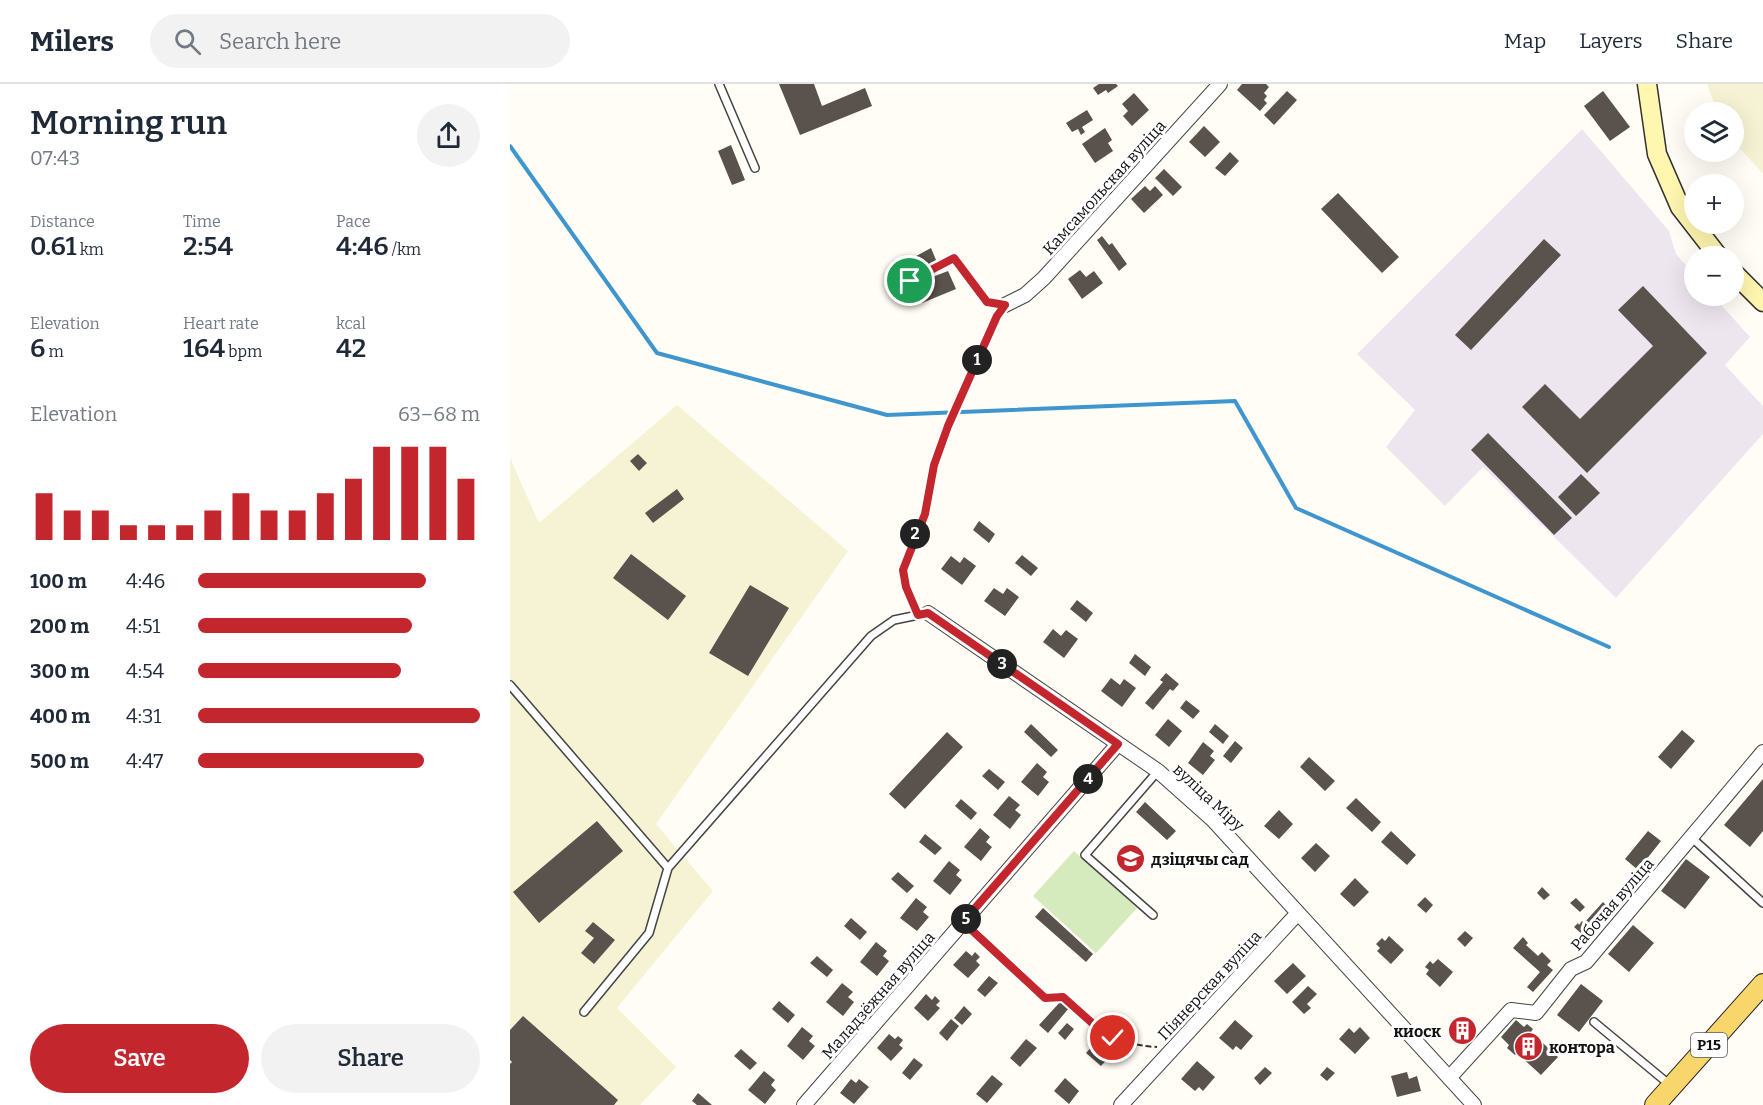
<!DOCTYPE html>
<meta charset="utf-8">
<style>
:root{--surface:#fff;--page:#f2f2f3;--text:#1f2937;--muted:#747a83;--line:#e0e1e3;--accent:#c4262e}
body{margin:0;font-family:Bitter,serif;background:var(--page);color:var(--text);height:100vh;display:flex;flex-direction:column;font-size:22px;white-space:nowrap}
*{box-sizing:border-box;margin:0}
p{font-size:20px;color:var(--muted)}
.icon{flex:none;width:33px;height:33px;fill:none;stroke:currentColor;stroke-width:2;stroke-linecap:round;stroke-linejoin:round}
.map{position:relative;flex:1;overflow:hidden}
.sheet{display:flex;flex-direction:column;background:var(--surface);width:510px}
.sheet>*{flex:none}
.controls{position:absolute;left:1174px;top:18px;display:grid;gap:12px}
.controls a{display:grid;place-items:center;width:60px;height:60px;border-radius:50%;background:var(--surface);box-shadow:0 6px 24px #0002;font-size:30px}
.pin{position:absolute;display:grid;place-items:center;width:51px;height:51px;color:#fff;margin:-26px;border:3px solid #fff;border-radius:50%;box-shadow:0 2px 6px #0007}
.km{position:absolute;width:30px;height:30px;margin:-15px;border-radius:50%;background:#222;color:#fff;font-size:16px;line-height:30px;text-align:center}
.round{display:grid;place-items:center;flex:none;width:63px;height:63px;border-radius:32px;background:var(--page)}
.head{display:flex;align-items:center;justify-content:space-between;height:102px;padding:0 30px}
h1{font-size:33px;font-weight:600;line-height:45px}
.figures{display:grid;grid-template-columns:repeat(3,1fr);gap:9px;height:102px;padding:6px 30px}
.figures div{display:grid;align-content:center}
.figures b{font-size:26px;font-weight:600}
.figures small{font-size:16px;font-weight:400}
.figures p{font-size:16px}
.chart{height:168px;padding:12px 30px}
.chart p{display:flex;justify-content:space-between}
.chart svg{width:100%;height:108px;margin-top:6px;stroke:var(--accent);stroke-width:6}
.button{display:flex;gap:12px;margin-top:auto;padding:12px 30px}
.button a{flex:1;height:69px;border-radius:36px;background:var(--accent);color:#fff;font-size:24px;font-weight:600;line-height:69px;text-align:center}
.button a+a{background:var(--page);color:var(--text)}
ul{padding:0 30px;list-style:none;font-size:20px}
li{display:grid;grid-template-columns:96px 72px 1fr;align-items:center;height:45px}
li i{height:15px;border-radius:8px;background:var(--accent)}
header{display:flex;align-items:center;gap:36px;box-sizing:border-box;height:84px;padding:0 30px;background:var(--surface);border-bottom:2px solid var(--line)}
header strong{font-size:28px}
nav{display:flex;gap:33px;margin-inline-start:auto;font-size:21px}
.search{width:420px;height:54px;background:var(--page);display:flex;align-items:center;gap:15px;box-sizing:border-box;padding:0 21px;border-radius:33px;color:var(--muted);font-size:22px}
main{display:flex;flex:1;min-height:0}
.map>svg:first-child{display:block}
.industrial{fill:#eee6ef}
.farmland{fill:#f6f3d4}
.green{fill:#d5ebbd}
.lines{fill:none;stroke-linecap:round;stroke-linejoin:round}
.stream{stroke:#3f96cf;stroke-width:4}
.building{fill:#5a524d}
.lane-casing{stroke:#444;stroke-width:10}
.street-casing{stroke:#444;stroke-width:16}
.secondary-casing{stroke:#333;stroke-width:21}
.primary-casing{stroke:#222;stroke-width:22}
.path{stroke:#333;stroke-width:2;stroke-dasharray:6 3;stroke-linecap:butt}
.lane{stroke:#fff;stroke-width:7}
.street{stroke:#fff;stroke-width:14}
.secondary{stroke:#fff6b0;stroke-width:18}
.primary{stroke:#f9d66b;stroke-width:20}
.route-casing{stroke:#fff;stroke-width:12}
.route{stroke:#c4262e;stroke-width:8}
.labels{text-anchor:middle;stroke-width:6;stroke-linejoin:round;paint-order:stroke}
.shield{fill:#fff;stroke:#585858;stroke-width:1.5}
.shield-label{font-size:15px;font-weight:bold;fill:#111}
.street-label{font-size:16px;fill:#111;stroke:#fff}
.poi-label{font-size:16px;font-weight:bold;fill:#111;stroke:#fff;text-anchor:start}
</style>
<header>
<strong>Milers</strong>
<div class="search"><svg class="icon" aria-label="search" viewBox="0 0 24 24"><circle cx="10" cy="10" r="6"/><path d="M15 15l6 6"/></svg>Search here</div>
<nav><a>Map</a><a>Layers</a><a>Share</a></nav>
</header>
<main>
<section class="sheet">
<div class="head"><div><h1>Morning run</h1><p>07:43</p></div><a class="round"><svg class="icon" aria-label="share" viewBox="0 0 24 24"><path d="M12 15V3M7 8l5-5 5 5M5 13v7h14v-7"/></svg></a></div>
<div class="figures">
<div><p>Distance</p><b>0.61<small> km</small></b></div>
<div><p>Time</p><b>2:54</b></div>
<div><p>Pace</p><b>4:46<small> /km</small></b></div>
</div>
<div class="figures">
<div><p>Elevation</p><b>6<small> m</small></b></div>
<div><p>Heart rate</p><b>164<small> bpm</small></b></div>
<div><p>kcal</p><b>42</b></div>
</div>
<div class="chart"><p><span>Elevation</span>63–68 m</p>
<svg viewBox="0 0 160 44" preserveAspectRatio="none"><path d="M5 44V25M15 44V32M25 44V32M35 44V38M45 44V38M55 44V38M65 44V32M75 44V25M85 44V32M95 44V32M105 44V25M115 44V19M125 44V6M135 44V6M145 44V6M155 44V19"/></svg>
</div>
<ul>
<li><b>100 m</b>4:46<i style="width:81%"></i></li>
<li><b>200 m</b>4:51<i style="width:76%"></i></li>
<li><b>300 m</b>4:54<i style="width:72%"></i></li>
<li><b>400 m</b>4:31<i style="width:100%"></i></li>
<li><b>500 m</b>4:47<i style="width:80%"></i></li>
</ul>
<div class="button"><a>Save</a><a>Share</a></div>
</section>
<div class="map">
<svg width="1253" height="1021" viewBox="0 0 1253 1021">
<rect width="100%" height="100%" fill="#fffdf5"/>
<path class="industrial" d="M 1072,45 L 1159,147 L 1166,170 L 1185,191 L 1185,212 L 1203,212 L 1240,253 L 1215,281 L 1253,322 L 1253,350 L 1106,514 L 973,383 L 935,422 L 876,363 L 905,326 L 847,270 Z"/>
<path class="farmland" d="M 1197,0 L 1253,0 L 1253,90 L 1224,58 L 1224,28 L 1207,28 Z
M 167,321 L 338,467 L 146,740 L 203,807 L 107,924 L 166,983 L 130,1021 L 0,1021 L 0,374 L 29,439 Z"/>
<path class="green" d="M 564,767 L 627,824 L 586,869 L 523,812 Z"/>
<g class="lines">
<path class="stream" d="M 0,62 L 147,269 L 377,331 L 725,317 L 786,424 L 1099,563"/>
</g>
<path class="building" d="M 269,0 L 304,0 L 312,22 L 355,4 L 362,22 L 290,51 Z
M 589,0 L 606,0 L 608,2 L 598,9 L 596,6 L 588,11 L 583,4 Z
M 732,0 L 756,0 L 759,3 L 754,9 L 757,12 L 754,16 L 757,19 L 750,27 L 727,6 Z
M 777,7 L 787,16 L 764,41 L 754,31 Z
M 1093,7 L 1120,43 L 1100,57 L 1074,22 Z
M 624,9 L 639,26 L 622,42 L 613,32 L 618,27 L 612,20 Z
M 577,26 L 583,36 L 572,43 L 575,48 L 571,51 L 568,45 L 562,48 L 556,39 Z
M 694,42 L 710,58 L 695,73 L 679,58 Z
M 595,44 L 602,56 L 598,59 L 603,67 L 585,79 L 572,60 Z
M 221,61 L 235,96 L 222,101 L 208,67 Z
M 720,68 L 729,77 L 715,92 L 705,84 Z
M 654,85 L 672,103 L 663,112 L 645,94 Z
M 635,102 L 640,107 L 645,102 L 653,111 L 634,129 L 621,115 Z
M 828,109 L 889,173 L 872,189 L 811,125 Z
M 592,152 L 599,161 L 602,159 L 617,180 L 609,187 L 587,156 Z
M 1034,155 L 1051,171 L 961,266 L 945,251 Z
M 421,164 L 426,176 L 402,188 L 397,177 Z
M 570,186 L 576,193 L 584,187 L 593,199 L 572,215 L 558,195 Z
M 438,187 L 446,205 L 412,219 L 404,200 Z
M 1133,202 L 1197,269 L 1077,389 L 1012,323 L 1035,300 L 1070,335 L 1143,262 L 1108,226 Z
M 978,349 L 1062,434 L 1044,451 L 961,366 Z
M 128,370 L 137,379 L 129,387 L 120,377 Z
M 1071,390 L 1090,409 L 1066,432 L 1048,413 Z
M 167,405 L 174,415 L 143,439 L 135,429 Z
M 469,437 L 485,450 L 479,459 L 463,446 Z
M 121,470 L 176,512 L 158,536 L 103,494 Z
M 512,471 L 528,484 L 521,492 L 505,479 Z
M 441,472 L 450,479 L 454,473 L 466,482 L 452,501 L 431,485 Z
M 240,501 L 279,524 L 238,592 L 199,569 Z
M 484,504 L 493,510 L 497,504 L 509,513 L 495,532 L 474,517 Z
M 567,516 L 583,529 L 576,538 L 560,525 Z
M 543,545 L 551,552 L 556,546 L 568,555 L 554,574 L 533,558 Z
M 625,570 L 641,583 L 635,592 L 619,579 Z
M 656,589 L 669,600 L 663,607 L 660,605 L 643,626 L 635,619 L 653,598 L 650,596 Z
M 601,594 L 610,601 L 614,595 L 626,604 L 612,623 L 591,607 Z
M 676,616 L 690,627 L 683,635 L 670,624 Z
M 658,635 L 672,647 L 659,663 L 645,651 Z
M 521,640 L 548,666 L 541,673 L 514,648 Z
M 705,640 L 719,652 L 713,660 L 699,648 Z
M 1172,646 L 1185,657 L 1161,685 L 1148,673 Z
M 437,648 L 453,663 L 395,725 L 379,710 Z
M 725,657 L 733,664 L 721,679 L 713,672 Z
M 693,658 L 704,667 L 700,672 L 705,676 L 693,691 L 678,679 Z
M 799,673 L 825,697 L 815,707 L 790,683 Z
M 527,679 L 537,688 L 533,693 L 539,698 L 528,712 L 511,698 Z
M 479,685 L 495,698 L 488,706 L 472,692 Z
M 1253,695 L 1253,747 L 1240,763 L 1214,741 Z
M 499,712 L 510,721 L 505,726 L 511,731 L 500,745 L 483,731 Z
M 846,714 L 871,738 L 862,748 L 836,724 Z
M 451,715 L 467,729 L 461,736 L 445,722 Z
M 635,718 L 666,747 L 657,756 L 626,728 Z
M 769,726 L 783,740 L 769,755 L 754,742 Z
M 87,737 L 113,767 L 29,839 L 3,808 Z
M 470,744 L 480,753 L 476,758 L 482,763 L 471,777 L 454,763 Z
M 881,747 L 906,771 L 897,781 L 871,758 Z
M 1138,747 L 1151,757 L 1128,786 L 1115,775 Z
M 415,750 L 432,764 L 425,771 L 409,758 Z
M 806,759 L 820,772 L 805,788 L 791,774 Z
M 1176,775 L 1200,793 L 1175,825 L 1151,807 Z
M 439,777 L 450,786 L 446,791 L 452,796 L 440,811 L 423,797 Z
M 388,788 L 404,802 L 397,809 L 381,795 Z
M 845,794 L 859,808 L 844,823 L 830,810 Z
M 1032,803 L 1040,811 L 1034,816 L 1027,809 Z
M 915,813 L 923,821 L 916,829 L 907,821 Z
M 406,814 L 417,823 L 413,828 L 419,833 L 407,847 L 390,834 Z
M 1066,814 L 1075,823 L 1070,828 L 1060,819 Z
M 1093,818 L 1099,824 L 1074,852 L 1064,843 L 1068,839 L 1069,841 L 1072,837 L 1074,839 Z
M 533,824 L 583,870 L 576,878 L 525,833 Z
M 341,834 L 357,848 L 350,856 L 334,842 Z
M 83,838 L 105,856 L 84,880 L 71,869 L 84,854 L 75,847 Z
M 1123,841 L 1144,859 L 1119,888 L 1098,870 Z
M 955,847 L 963,854 L 955,863 L 947,855 Z
M 879,852 L 894,866 L 881,880 L 867,867 L 870,864 L 866,860 L 872,854 L 875,857 Z
M 1013,853 L 1018,859 L 1016,861 L 1028,872 L 1032,868 L 1041,877 L 1037,881 L 1043,886 L 1023,908 L 1017,903 L 1030,888 L 1003,864 Z
M 366,858 L 377,867 L 373,872 L 379,877 L 367,892 L 350,878 Z
M 456,867 L 462,872 L 465,868 L 470,873 L 466,877 L 470,881 L 458,894 L 443,881 Z
M 307,872 L 323,886 L 317,893 L 300,879 Z
M 928,875 L 943,888 L 930,903 L 916,890 L 919,886 L 915,883 L 920,877 L 923,880 Z
M 783,879 L 796,892 L 777,910 L 764,897 Z
M 479,892 L 488,899 L 475,913 L 467,906 Z
M 332,899 L 343,908 L 338,913 L 344,918 L 333,932 L 316,918 Z
M 1071,900 L 1093,917 L 1069,948 L 1047,931 Z
M 798,902 L 807,910 L 797,920 L 801,924 L 794,930 L 782,918 Z
M 416,910 L 422,916 L 425,912 L 430,917 L 426,921 L 430,924 L 418,937 L 404,924 Z
M 269,917 L 285,931 L 278,939 L 262,925 Z
M 551,917 L 559,924 L 538,949 L 529,941 Z
M 454,922 L 462,930 L 452,941 L 444,934 Z
M 13,932 L 108,1016 L 104,1021 L 0,1021 L 0,980 L 2,978 L 0,976 L 0,946 Z
M 441,935 L 449,942 L 437,957 L 429,949 Z
M 725,936 L 743,952 L 731,966 L 726,962 L 723,966 L 709,954 Z
M 1006,936 L 1014,943 L 1017,940 L 1023,945 L 1021,948 L 1048,973 L 1031,991 L 1007,969 L 1005,971 L 997,964 L 999,961 L 991,953 Z
M 948,937 L 962,951 L 956,957 L 942,942 Z
M 557,939 L 564,945 L 555,956 L 548,949 Z
M 292,943 L 303,952 L 299,957 L 305,962 L 293,976 L 277,962 Z
M 850,943 L 860,954 L 845,970 L 829,955 L 839,944 L 844,949 Z
M 379,950 L 385,955 L 388,952 L 393,956 L 389,961 L 393,964 L 381,977 L 367,964 Z
M 516,955 L 527,964 L 510,983 L 500,974 Z
M 587,957 L 602,970 L 591,982 L 576,969 Z
M 231,965 L 247,979 L 240,986 L 224,972 Z
M 404,974 L 413,981 L 400,996 L 392,989 Z
M 687,977 L 705,993 L 693,1007 L 689,1003 L 685,1007 L 671,995 Z
M 755,983 L 762,989 L 750,1001 L 744,994 Z
M 817,983 L 825,989 L 817,997 L 810,991 Z
M 254,987 L 265,996 L 261,1001 L 266,1006 L 255,1020 L 238,1006 Z
M 897,988 L 899,995 L 907,992 L 911,1007 L 887,1013 L 881,992 Z
M 482,991 L 493,1000 L 477,1019 L 466,1010 Z
M 555,994 L 569,1007 L 559,1020 L 544,1007 Z
M 341,995 L 346,999 L 349,995 L 359,1003 L 344,1020 L 330,1009 Z
M 188,1009 L 202,1021 L 187,1021 L 182,1017 Z"/>
<g class="lines">
<defs>
<path id="lane" d="M 209,0 L 245,84
M 400,197 L 444,174 L 477,218 L 495,221
M 0,601 L 158,784
M 1181,753 L 1253,819
M 643,831 L 575,771 L 648,687
M 453,838 L 535,914
M 74,928 L 139,849 L 158,784 L 361,552 L 384,536 L 418,529
M 1084,938 L 1160,1001"/>
<path id="street" d="M 495,221 L 515,211 L 534,194 L 710,0
M 418,529 L 648,687 L 703,736 L 964,1021
M 939,994 L 1001,926 L 1026,929 L 1061,885 L 1076,878 L 1253,668
M 294,1021 L 608,660
M 611,1021 L 787,830"/>
<path id="secondary" d="M 1137,0 L 1147,70 L 1170,123 L 1208,172
M 1224,189 L 1253,218"/>
<path id="primary" d="M 1145,1021 L 1253,900"/>
</defs>
<use href="#lane" class="lane-casing"/>
<use href="#street" class="street-casing"/>
<use href="#secondary" class="secondary-casing"/>
<use href="#primary" class="primary-casing"/>
<path class="path" d="M 404,523 L 396,503 L 393,486 L 415,430 L 424,381 L 438,342 L 487,231
M 543,914 L 553,913 C 584,941 603,961 647,963"/>
<use href="#lane" class="lane"/>
<use href="#street" class="street"/>
<use href="#secondary" class="secondary"/>
<use href="#primary" class="primary"/>
</g>
<g class="lines">
<defs>
<path id="route" d="M 400,197 L 444,174 L 477,218 L 495,221 L 487,232 L 438,342 L 424,381 L 415,430 L 393,486 L 396,503 L 408,531 L 418,529 L 608,660 L 453,838 L 535,914 L 553,913 L 590,946 L 603,954"/>
</defs>
<use href="#route" class="route-casing"/>
<use href="#route" class="route"/>
</g>
<defs>
<symbol id="school-disc" viewBox="-11 -11 22 22"><circle r="9.5" fill="#c4262e" stroke="#fff"/><path d="M0-5L7-2L0 1L-7-2ZM-4 1L0 2.5L4 1V4Q0 6-4 4Z" fill="#fff"/></symbol>
<symbol id="building-disc" viewBox="-11 -11 22 22"><circle r="9.5" fill="#c4262e" stroke="#fff"/><path d="M-4-6H4V6H1V3H-1V6H-4ZM-2.5-4.3h1.7v1.8h-1.7ZM.8-4.3h1.7v1.8H.8ZM-2.5-1h1.7V.8h-1.7ZM.8-1h1.7V.8H.8Z" fill="#fff"/></symbol>
</defs>
<g fill-rule="evenodd">
<use href="#school-disc" x="604" y="758" width="33" height="33"/>
<use href="#building-disc" x="936" y="930" width="33" height="33"/>
<use href="#building-disc" x="1002" y="946" width="33" height="33"/>
</g>
<g class="labels">
<rect class="shield" x="1181" y="949" width="36" height="24" rx="4.5"/>
<g class="shield-label">
<text x="1199" y="966">Р15</text>
</g>
<g class="street-label">
<text transform="translate(594 103) rotate(-48)" y="6">Камсамольская вуліца</text>
<text transform="translate(699 713) rotate(43)" y="6">вуліца Міру</text>
<text transform="translate(1102 820) rotate(-49)" y="6">Рабочая вуліца</text>
<text transform="translate(699 901) rotate(-47)" y="6">Піянерская вуліца</text>
<text transform="translate(368 911) rotate(-49)" y="6">Маладзёжная вуліца</text>
</g>
<g class="poi-label">
<text x="641" y="781">дзіцячы сад</text>
<text x="931" y="953" text-anchor="end">киоск</text>
<text x="1039" y="969">контора</text>
</g>
</g>
</svg>
<div class="controls">
<a><svg class="icon" aria-label="layers" viewBox="0 0 24 24"><path d="M12 4l9 5-9 5-9-5zM3 14l9 5 9-5"/></svg></a>
<a>+</a>
<a>−</a>
</div>
<div class="pin" style="left:400px;top:197px;background:#1e9e55"><svg class="icon" aria-label="arrive" viewBox="0 0 24 24"><path d="M6 21V4h12l-3 4 3 4H6"/></svg></div>
<div class="pin" style="left:603px;top:954px;background:#d93025"><svg class="icon" aria-label="check" viewBox="0 0 24 24"><path d="M5 12l5 5 9-10"/></svg></div>
<b class="km" style="left:467px;top:276px">1</b>
<b class="km" style="left:405px;top:450px">2</b>
<b class="km" style="left:492px;top:580px">3</b>
<b class="km" style="left:578px;top:695px">4</b>
<b class="km" style="left:456px;top:835px">5</b>
</div>
</main>
